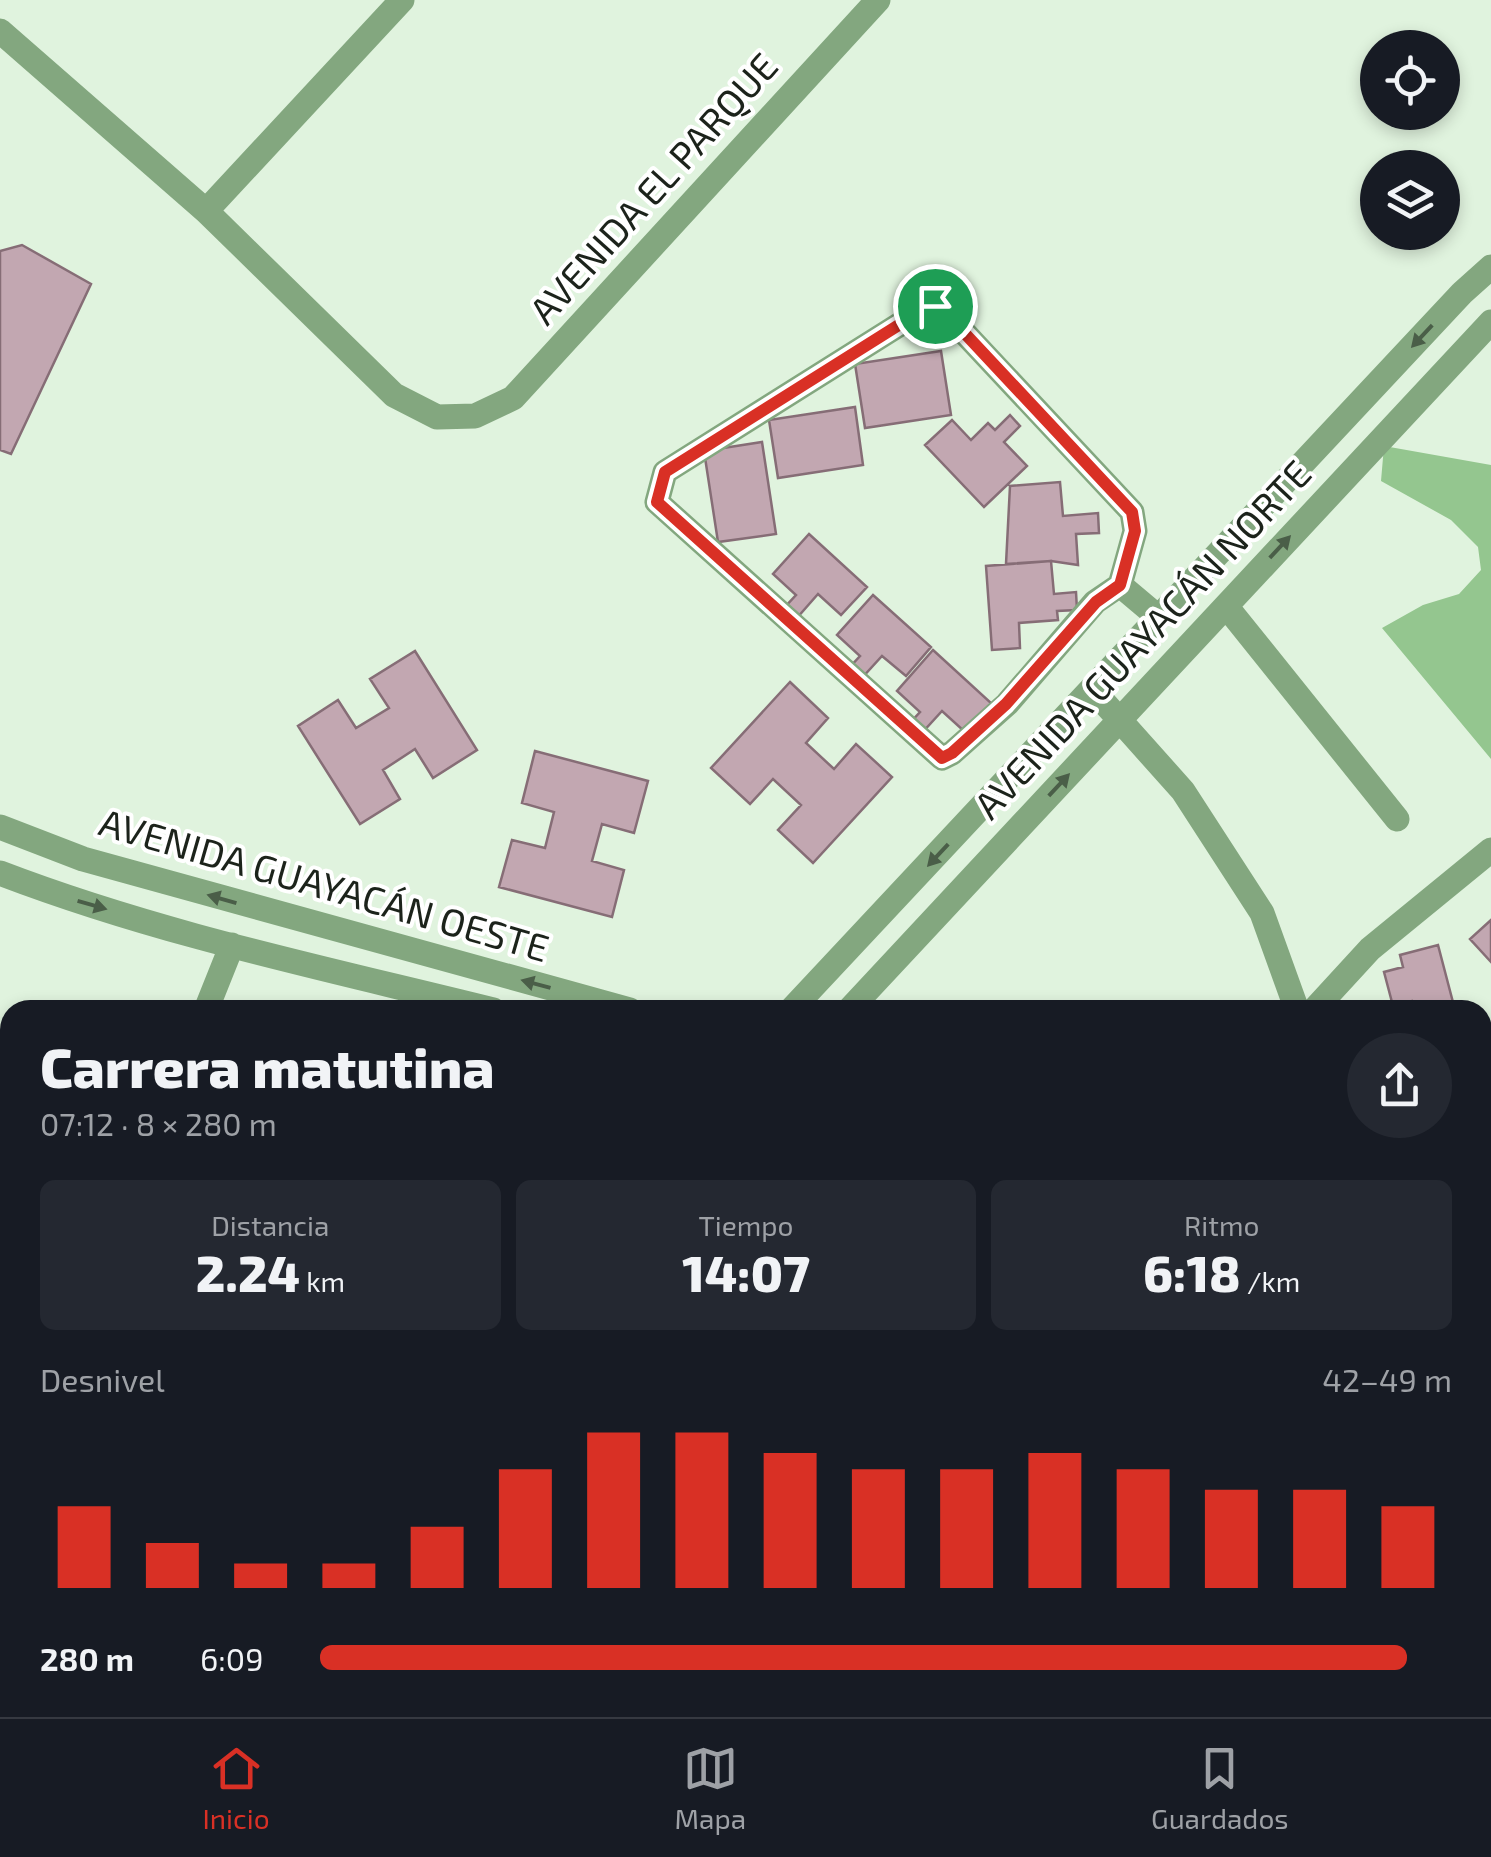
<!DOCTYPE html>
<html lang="es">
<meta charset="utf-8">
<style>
:root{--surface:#171b24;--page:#242831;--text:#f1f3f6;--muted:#9ea1a6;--line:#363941;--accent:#d93025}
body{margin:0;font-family:"Exo 2",sans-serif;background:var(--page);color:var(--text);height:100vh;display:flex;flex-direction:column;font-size:38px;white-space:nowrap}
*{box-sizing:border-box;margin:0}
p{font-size:32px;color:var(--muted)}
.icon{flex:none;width:55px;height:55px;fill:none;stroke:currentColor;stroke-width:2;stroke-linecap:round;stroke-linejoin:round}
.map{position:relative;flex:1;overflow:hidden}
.side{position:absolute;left:0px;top:1000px;width:1492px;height:718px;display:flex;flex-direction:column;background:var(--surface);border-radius:30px 30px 0 0;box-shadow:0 5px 15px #0003}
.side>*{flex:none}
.fabs{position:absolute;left:1360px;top:30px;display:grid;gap:20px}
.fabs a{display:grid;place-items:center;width:100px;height:100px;border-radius:50%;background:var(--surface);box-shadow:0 5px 15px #0003;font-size:50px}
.pin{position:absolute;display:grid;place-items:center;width:85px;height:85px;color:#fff;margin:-42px;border:5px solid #fff;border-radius:50%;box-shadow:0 2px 10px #0007}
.round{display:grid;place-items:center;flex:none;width:105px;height:105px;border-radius:52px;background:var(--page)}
.headline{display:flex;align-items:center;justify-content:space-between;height:170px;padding:0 40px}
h1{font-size:55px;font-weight:800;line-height:75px}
.figures{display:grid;grid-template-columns:repeat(3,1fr);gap:15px;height:170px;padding:10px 40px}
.figures div{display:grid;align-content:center;border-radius:15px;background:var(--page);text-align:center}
.figures b{font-size:50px;font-weight:800}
.figures small{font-size:28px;font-weight:400}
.figures p{font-size:28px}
.chart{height:280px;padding:20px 40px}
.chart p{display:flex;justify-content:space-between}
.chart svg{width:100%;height:180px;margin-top:10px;stroke:var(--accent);stroke-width:6}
ul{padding:0 40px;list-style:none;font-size:32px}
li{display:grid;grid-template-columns:160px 120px 1fr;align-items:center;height:75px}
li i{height:25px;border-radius:12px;background:var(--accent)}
.dock{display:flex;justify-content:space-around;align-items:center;height:140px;border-top:2px solid var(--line);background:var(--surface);font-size:28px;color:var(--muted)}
.dock a{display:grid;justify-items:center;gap:5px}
.dock .current{color:var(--accent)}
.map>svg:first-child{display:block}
.forest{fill:#94c68f}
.building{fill:#c2a7b1;stroke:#866d76;stroke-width:2.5}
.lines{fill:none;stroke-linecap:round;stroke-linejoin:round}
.path{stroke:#92a090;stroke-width:6;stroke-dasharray:5 8;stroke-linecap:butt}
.minor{stroke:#83a77f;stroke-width:25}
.oneway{fill:#4a5e48}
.route-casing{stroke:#fff;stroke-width:20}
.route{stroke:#d93025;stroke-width:12}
.labels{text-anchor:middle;stroke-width:8;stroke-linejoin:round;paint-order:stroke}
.street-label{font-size:38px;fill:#1c231b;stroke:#fff}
</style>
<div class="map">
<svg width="1491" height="1717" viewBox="0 0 1491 1717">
<rect width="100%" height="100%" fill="#e0f3de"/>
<path class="forest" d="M 1384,446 L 1491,465 L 1491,759 L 1382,628 L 1423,605 L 1459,594 L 1481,570 L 1478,547 L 1451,520 L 1381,481 Z"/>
<path class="building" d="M 22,245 L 91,284 L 11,454 L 0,450 L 0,251 Z
M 941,351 L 951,415 L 865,428 L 855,364 Z
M 855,407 L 863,465 L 778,478 L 769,420 Z
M 1010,415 L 1020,426 L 1004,442 L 1027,466 L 984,507 L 925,445 L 952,420 L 971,440 L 988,423 L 995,430 Z
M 762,442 L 776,534 L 718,542 L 704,451 Z
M 1060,482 L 1063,516 L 1098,513 L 1099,533 L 1076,534 L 1078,565 L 1051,561 L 1006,564 L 1010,486 Z
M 809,534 L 867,587 L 841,615 L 818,594 L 796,619 L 784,608 L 796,595 L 773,574 Z
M 1051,561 L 1054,594 L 1076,592 L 1077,610 L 1057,611 L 1058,620 L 1019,623 L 1020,648 L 992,650 L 986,566 Z
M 873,595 L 931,647 L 906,676 L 882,656 L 860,680 L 848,669 L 860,656 L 837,635 Z
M 933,650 L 991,703 L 965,732 L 942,711 L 920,735 L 908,725 L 920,712 L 897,691 Z
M 415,651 L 477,750 L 433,778 L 415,749 L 383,770 L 400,799 L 360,824 L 298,726 L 338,700 L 356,728 L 389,708 L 370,679 Z
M 790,682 L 828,718 L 806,743 L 834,769 L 856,744 L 892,777 L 813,863 L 778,830 L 801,805 L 773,779 L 750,804 L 711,768 Z
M 535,751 L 648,781 L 634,833 L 602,824 L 592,861 L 624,870 L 612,917 L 499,887 L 512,840 L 545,848 L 554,812 L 522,803 Z
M 1491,920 L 1491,962 L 1470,939 Z
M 1438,945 L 1455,1010 L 1415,1010 L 1412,1001 L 1393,1006 L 1384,972 L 1403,967 L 1400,955 Z
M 1482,1112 L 1491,1144 L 1491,1184 L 1482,1186 Z
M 1482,1212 L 1491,1212 L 1491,1348 L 1486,1400 L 1482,1400 Z"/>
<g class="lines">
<path class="path" d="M 462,1708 L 476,1710"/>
<path class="minor" d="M 0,31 L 206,211 L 394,395 L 437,417 L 475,416 L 513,398 L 878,0
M 206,211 L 402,0
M 929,306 L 942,309 L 1132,512 L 1135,531 L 1120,585 L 1095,602 L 1007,704 L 952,753 L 942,758 L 657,502 L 665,472 Z
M 1120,585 L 1158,617
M 1226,606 L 1397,819
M 1092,689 L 1183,791 L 1262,913 L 1297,1010
M 0,827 L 83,859 L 630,1010
M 0,873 C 159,934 328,969 493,1010
M 206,1010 L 232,945
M 791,1010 L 1462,293 L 1491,267
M 849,1010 L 1491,322
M 1314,1010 L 1370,949 L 1491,850
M 1482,1520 L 1491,1521
M 0,1656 L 10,1657
M 361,1708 L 414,1717
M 0,1715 L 20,1717
M 501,1717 L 503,1708
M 543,1717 L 545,1708"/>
</g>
<defs><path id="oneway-solid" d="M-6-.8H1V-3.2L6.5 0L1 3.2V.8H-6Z" transform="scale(2.5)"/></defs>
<g class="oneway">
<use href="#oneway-solid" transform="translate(1422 336) rotate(133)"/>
<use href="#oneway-solid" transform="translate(1280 547) rotate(-47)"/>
<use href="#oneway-solid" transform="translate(1059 785) rotate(-47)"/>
<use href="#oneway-solid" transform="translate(938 855) rotate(133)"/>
<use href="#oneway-solid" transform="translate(222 899) rotate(-164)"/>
<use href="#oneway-solid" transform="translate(92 905) rotate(16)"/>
<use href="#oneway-solid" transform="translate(536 984) rotate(-165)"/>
</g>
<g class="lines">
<defs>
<path id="route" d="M 929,306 L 942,309 L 1132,512 L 1135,531 L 1120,585 L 1096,602 L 1006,704 L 952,753 L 942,758 L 657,502 L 665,472 Z"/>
</defs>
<use href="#route" class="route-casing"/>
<use href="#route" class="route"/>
</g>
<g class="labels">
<g class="street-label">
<text transform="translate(654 189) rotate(-48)" y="13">AVENIDA EL PARQUE</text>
<text transform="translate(1143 640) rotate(-47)" y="13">AVENIDA GUAYACÁN NORTE</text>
<text transform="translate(324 886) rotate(16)" y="13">AVENIDA GUAYACÁN OESTE</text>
</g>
</g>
</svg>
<div class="fabs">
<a><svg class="icon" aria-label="locate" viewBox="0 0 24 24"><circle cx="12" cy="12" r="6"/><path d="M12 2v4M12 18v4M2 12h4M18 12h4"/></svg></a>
<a><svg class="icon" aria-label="layers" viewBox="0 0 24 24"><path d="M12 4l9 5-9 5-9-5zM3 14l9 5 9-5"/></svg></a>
</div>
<div class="pin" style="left:935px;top:306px;background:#1e9e55"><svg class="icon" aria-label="arrive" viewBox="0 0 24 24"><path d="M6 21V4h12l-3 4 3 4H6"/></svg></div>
<section class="side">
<div class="headline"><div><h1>Carrera matutina</h1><p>07:12 · 8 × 280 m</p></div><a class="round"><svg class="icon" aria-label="share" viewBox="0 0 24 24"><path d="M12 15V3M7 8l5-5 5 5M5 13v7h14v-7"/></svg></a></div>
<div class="figures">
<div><p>Distancia</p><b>2.24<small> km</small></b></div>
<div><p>Tiempo</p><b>14:07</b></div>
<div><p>Ritmo</p><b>6:18<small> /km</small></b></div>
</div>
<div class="chart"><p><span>Desnivel</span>42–49 m</p>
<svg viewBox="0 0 160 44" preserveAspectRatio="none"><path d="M5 44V24M15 44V33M25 44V38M35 44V38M45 44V29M55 44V15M65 44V6M75 44V6M85 44V11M95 44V15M105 44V15M115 44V11M125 44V15M135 44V20M145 44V20M155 44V24"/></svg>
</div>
<ul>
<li><b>280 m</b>6:09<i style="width:96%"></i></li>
</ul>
</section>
</div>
<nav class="dock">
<a class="current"><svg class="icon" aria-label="home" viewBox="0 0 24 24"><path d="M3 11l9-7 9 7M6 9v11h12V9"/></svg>Inicio</a>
<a><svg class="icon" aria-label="map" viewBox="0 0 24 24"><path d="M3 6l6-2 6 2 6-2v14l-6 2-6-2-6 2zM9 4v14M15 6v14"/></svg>Mapa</a>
<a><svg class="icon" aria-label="saved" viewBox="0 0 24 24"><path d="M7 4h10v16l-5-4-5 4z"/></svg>Guardados</a>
</nav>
